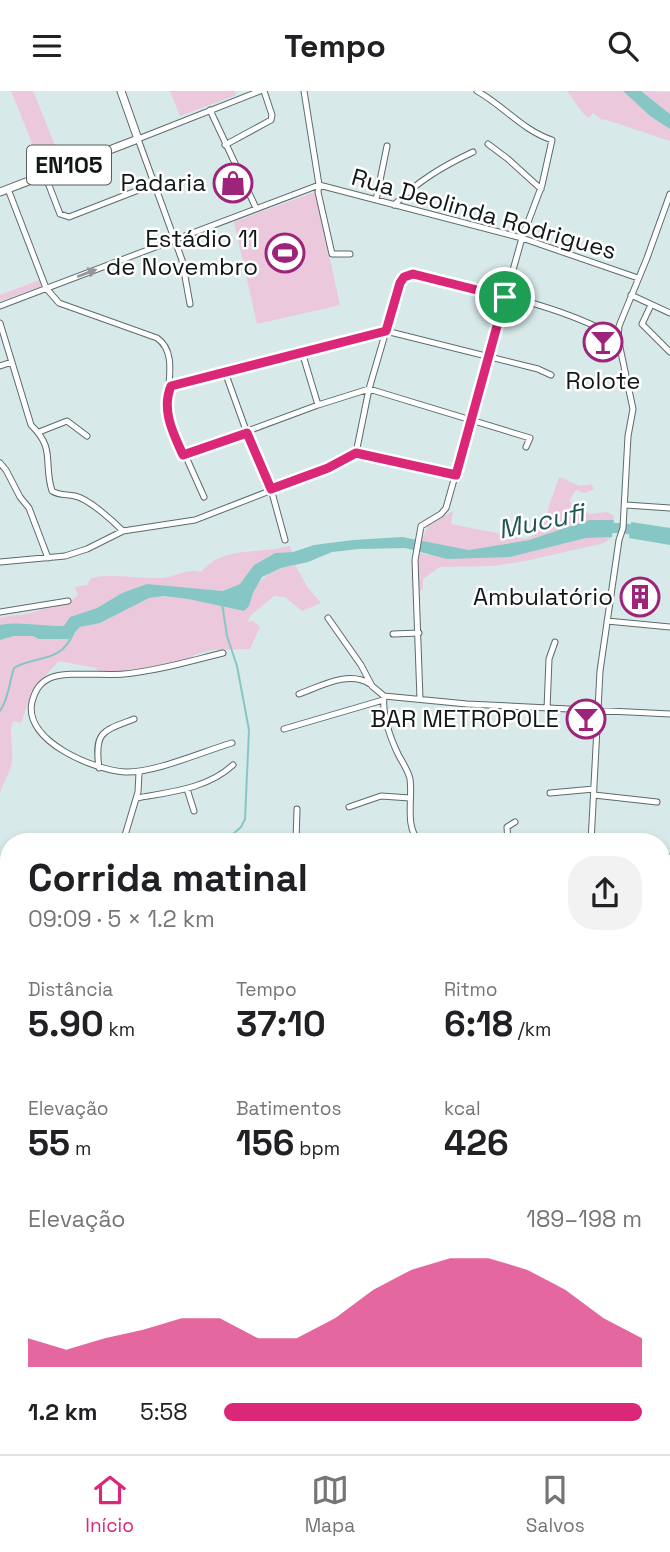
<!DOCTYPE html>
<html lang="pt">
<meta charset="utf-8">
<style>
:root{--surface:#fff;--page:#f2f2f2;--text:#202124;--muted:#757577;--line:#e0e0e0;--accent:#db2777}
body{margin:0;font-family:"Space Grotesk",sans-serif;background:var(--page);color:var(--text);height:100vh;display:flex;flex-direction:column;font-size:26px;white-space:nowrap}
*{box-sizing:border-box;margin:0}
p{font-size:23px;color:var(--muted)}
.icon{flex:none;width:38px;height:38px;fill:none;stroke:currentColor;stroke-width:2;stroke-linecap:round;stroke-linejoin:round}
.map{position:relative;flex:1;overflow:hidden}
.details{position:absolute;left:0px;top:742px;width:670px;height:621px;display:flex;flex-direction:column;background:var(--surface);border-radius:28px 28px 0 0;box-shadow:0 4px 10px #0003}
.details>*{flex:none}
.pin{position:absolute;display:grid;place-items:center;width:60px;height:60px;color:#fff;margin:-30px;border:4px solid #fff;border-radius:50%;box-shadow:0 2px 7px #0007}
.round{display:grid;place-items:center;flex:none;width:74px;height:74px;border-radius:28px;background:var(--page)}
.summary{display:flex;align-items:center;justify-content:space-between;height:119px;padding:0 28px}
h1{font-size:38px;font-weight:700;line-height:52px}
.stats{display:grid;grid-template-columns:repeat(3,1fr);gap:10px;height:119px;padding:7px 28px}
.stats div{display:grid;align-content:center}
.stats b{font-size:35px;font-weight:700}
.stats small{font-size:19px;font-weight:400}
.stats p{font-size:19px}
.chart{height:196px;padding:14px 28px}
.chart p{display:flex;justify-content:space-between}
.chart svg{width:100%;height:126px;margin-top:7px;fill:var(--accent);opacity:.7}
ul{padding:0 28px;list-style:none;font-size:23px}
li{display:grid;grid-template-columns:112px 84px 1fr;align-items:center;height:52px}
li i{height:18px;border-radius:9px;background:var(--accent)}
header{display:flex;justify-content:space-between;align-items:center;height:91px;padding:0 28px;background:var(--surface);font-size:32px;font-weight:700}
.dock{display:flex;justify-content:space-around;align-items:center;height:98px;border-top:2px solid var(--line);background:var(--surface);font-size:19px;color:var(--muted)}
.dock a{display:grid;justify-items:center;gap:4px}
.dock .selected{color:var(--accent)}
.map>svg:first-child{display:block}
.green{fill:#ebc8dc}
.water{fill:#86c7c6}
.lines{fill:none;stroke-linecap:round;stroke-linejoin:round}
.stream{stroke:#86c7c6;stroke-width:2}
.river{stroke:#86c7c6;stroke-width:10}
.minor-casing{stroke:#5c6b6b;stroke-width:7}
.major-casing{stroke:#5c6b6b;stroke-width:9}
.minor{stroke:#fff;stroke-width:5}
.major{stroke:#fff;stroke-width:7}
.oneway{fill:#949797}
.route-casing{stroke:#fff;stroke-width:14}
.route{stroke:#db2777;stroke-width:9}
.labels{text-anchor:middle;stroke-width:5;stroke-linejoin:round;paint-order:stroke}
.shield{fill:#fff;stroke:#585d5d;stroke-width:2}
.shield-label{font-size:23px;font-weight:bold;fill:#111717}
.poi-label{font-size:24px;fill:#111717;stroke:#fff;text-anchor:end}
.street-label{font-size:24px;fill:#111717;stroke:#fff}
.water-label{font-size:26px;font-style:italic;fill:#1e5555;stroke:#fff}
</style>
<header><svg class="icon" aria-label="menu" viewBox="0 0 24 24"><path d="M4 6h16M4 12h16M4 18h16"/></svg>Tempo<svg class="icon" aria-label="search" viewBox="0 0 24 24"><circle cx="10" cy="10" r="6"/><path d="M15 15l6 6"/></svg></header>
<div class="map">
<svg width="670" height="1363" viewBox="0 0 670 1363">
<rect width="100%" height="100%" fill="#d7e9e8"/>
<path class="green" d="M 11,0 L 33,0 L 62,72 L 43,79 Z
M 170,0 L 235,0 L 236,4 L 180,25 Z
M 567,0 L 623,0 L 650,25 L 670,38 L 670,50 L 604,28 L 602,29 L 593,22 L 589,27 C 578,19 575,9 567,0 Z
M 641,0 L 670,1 L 670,23 L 669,22 Z
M 315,101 L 340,214 L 257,233 L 234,131 Z
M 40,189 L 42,195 L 0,210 L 0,204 Z
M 559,386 L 580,395 L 591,393 L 594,398 L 585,402 L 576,399 L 569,410 L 589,423 L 607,421 L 613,424 L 614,429 L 589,429 L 529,449 L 469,459 L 421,450 L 428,435 L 453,420 L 451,433 L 526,448 L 534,444 L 544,425 L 547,425 C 549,411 555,400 559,386 Z
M 612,446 L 604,452 L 525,470 L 493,475 L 440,476 L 423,488 L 423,499 L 417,500 L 416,461 L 428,464 L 510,466 L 586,447 Z
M 289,455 L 293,461 L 274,462 L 254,474 L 240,493 L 223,500 L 171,496 L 122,502 L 97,517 L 70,526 L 65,535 L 0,534 L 0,527 C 11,523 20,525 30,522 C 39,520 45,516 54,517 L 55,514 L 69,512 L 78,504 L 75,496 L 87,494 L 91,487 C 112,482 138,488 162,487 C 176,486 186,477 201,481 C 223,454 260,464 289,455 Z
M 295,474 L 308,497 L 321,512 L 302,520 L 285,506 L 274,505 L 251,524 L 247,531 L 253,530 L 260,536 L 250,558 L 212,559 L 193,564 L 193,567 C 162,579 132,581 100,583 L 96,577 L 59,570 L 32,599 L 21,632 L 13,630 C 8,644 14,656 12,670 C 11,682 2,691 0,703 L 0,549 L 14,545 L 33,545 L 38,548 L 69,548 L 80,536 L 100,532 L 149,507 L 164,505 L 188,508 L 244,520 C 250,513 250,507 254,500 C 263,482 277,478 295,474 Z
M 388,1354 L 577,1354 L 584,1363 L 377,1363 L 377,1358 Z"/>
<path class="water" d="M 623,0 L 641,0 L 670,23 L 670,38 L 650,25 Z
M 589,429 L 614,429 L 612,446 L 586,447 L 510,466 L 447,468 L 405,457 L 359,458 L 332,461 L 308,471 L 281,477 L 262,486 L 253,502 L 249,515 L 244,520 L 188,508 L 164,505 L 149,507 L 100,532 L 80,536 L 69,548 L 38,548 L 33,545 L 14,545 L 0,549 L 0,534 C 23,530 42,536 64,535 L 70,526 L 97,517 L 122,502 L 147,493 L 223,500 L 240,493 L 254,474 L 275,462 L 293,461 L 314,454 L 353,449 L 402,446 L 469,459 L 529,449 Z
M 631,431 L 670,437 L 670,454 L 629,447 Z"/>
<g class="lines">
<path class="stream" d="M 222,512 L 227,545 L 237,575 L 249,639 L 245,728 L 241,736 L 224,751
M 0,620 C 9,607 9,592 14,577 C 36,564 60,573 73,543"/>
<path class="river" d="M 602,437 L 623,437 L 643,441"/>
<defs>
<path id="minor" d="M 304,0 L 319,94 L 318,101 L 332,163 L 350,163
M 210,19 L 256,117
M 488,53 L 508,68 L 541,98
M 225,54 L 271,29 L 272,24 L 264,0
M 45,84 L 60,123 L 69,126 L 154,93
M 319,94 L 522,147 L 638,187
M 8,98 L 46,197 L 59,212 L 157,247 C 181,263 163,303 169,328 L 204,406
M 376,109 L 387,55
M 394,114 C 418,90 443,75 473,61
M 631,204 L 670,222
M 190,213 L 182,169 L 138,48 L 260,0
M 651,214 L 642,233 L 670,261
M 0,215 L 319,94
M 0,232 L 31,334 C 56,358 43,371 52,400 C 60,405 67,403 75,405 C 89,408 113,430 123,440
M 302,261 L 318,314
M 0,275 L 12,271
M 225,281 L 247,342 L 271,398 L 285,449
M 171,295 L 386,240 L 538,278 L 551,284
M 39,341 L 67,330 L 87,345
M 183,364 L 318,314 L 369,298 L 530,347 L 526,356
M 0,372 L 6,379 L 20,406 L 29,417 L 48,467
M 456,384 L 356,362 L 369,298 L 400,192 L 404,186 L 413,183 C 481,200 557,212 618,247
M 626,414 L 670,417
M 0,471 L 65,465 L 87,458 L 123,440 L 195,429 L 329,377 L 356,362
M 0,521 L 68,510
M 328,527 L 361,574 L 372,595 L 384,605 L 467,613 L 670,623
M 607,530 L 670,536
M 393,543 L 419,542
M 223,562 C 190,570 157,580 124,583 C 104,585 66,580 50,587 C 39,592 35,600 32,611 C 23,650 94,679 125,681 C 155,682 201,661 232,652
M 299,603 C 321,595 349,579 370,593
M 384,605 C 382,624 390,646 398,663 C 402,671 408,679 410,688 C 413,707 404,737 420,751
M 420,608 L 415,469 L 421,435 L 441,423 L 446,417 L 522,147 L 542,94 L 552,49 C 522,39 504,15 477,0
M 547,618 L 549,568 L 555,551
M 284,638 L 383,609
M 99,677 C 94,640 103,640 134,628
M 187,698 L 194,720
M 550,702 L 594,698
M 594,704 L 657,711
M 137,707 C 170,701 207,698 233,674
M 349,716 L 381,705 L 410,707
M 123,751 L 138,701 L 139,682
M 296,751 L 297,718
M 380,751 L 417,750
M 508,751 L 507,736 L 515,731
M 591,751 L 600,580 L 619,449 L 623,437 L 628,345 L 633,318 L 618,247 L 619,235 L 647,167 L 670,103
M 662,803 L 670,766
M 0,884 L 9,905
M 0,981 L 9,979
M 662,982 L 670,981
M 662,1010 L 670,1017
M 662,1027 L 670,1022
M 0,1052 L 9,1049
M 662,1105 L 670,1117
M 662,1153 L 670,1158
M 0,1246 L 0,1267
M 0,1354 L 9,1350
M 18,1354 L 19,1363"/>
<path id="major" d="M 0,101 L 138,48 L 121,0
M 0,838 L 9,840
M 662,875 L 670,875
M 0,1073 L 6,1087
M 0,1084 L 9,1106
M 662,1280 L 670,1276
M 662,1306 L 670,1304
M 101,1354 L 103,1363
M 129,1354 L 191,1359 L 262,1354
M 349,1354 L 354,1363
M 120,1363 L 121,1354
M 246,1363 L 326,1354
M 373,1363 L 374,1354"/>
</defs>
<use href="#minor" class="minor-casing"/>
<use href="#major" class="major-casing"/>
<use href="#minor" class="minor"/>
<use href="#major" class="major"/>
</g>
<defs><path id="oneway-solid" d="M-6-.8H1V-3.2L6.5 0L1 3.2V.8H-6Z" transform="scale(1.75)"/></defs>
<use class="oneway" href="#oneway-solid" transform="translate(87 182) rotate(-21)"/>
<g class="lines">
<defs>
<path id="route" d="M 413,183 L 505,206 L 456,384 L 356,362 L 328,377 L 271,398 L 247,342 L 183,364 C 173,342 161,319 171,295 L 386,240 L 400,192 L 404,186 Z"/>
</defs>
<use href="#route" class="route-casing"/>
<use href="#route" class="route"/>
</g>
<defs>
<symbol id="shop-ring" viewBox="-11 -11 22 22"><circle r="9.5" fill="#fff" stroke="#9e237a" stroke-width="1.5"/><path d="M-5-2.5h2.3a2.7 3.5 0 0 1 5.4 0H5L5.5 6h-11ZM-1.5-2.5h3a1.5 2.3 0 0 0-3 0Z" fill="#9e237a"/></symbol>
<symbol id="stadium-ring" viewBox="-11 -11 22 22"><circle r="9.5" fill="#fff" stroke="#9e237a" stroke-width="1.5"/><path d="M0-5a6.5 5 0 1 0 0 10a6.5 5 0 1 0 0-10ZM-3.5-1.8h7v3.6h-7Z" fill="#9e237a"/></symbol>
<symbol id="bar-ring" viewBox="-11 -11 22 22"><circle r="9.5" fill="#fff" stroke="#9e237a" stroke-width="1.5"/><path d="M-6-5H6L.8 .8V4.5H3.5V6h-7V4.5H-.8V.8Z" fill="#9e237a"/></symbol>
<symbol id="building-ring" viewBox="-11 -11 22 22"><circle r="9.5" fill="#fff" stroke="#9e237a" stroke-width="1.5"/><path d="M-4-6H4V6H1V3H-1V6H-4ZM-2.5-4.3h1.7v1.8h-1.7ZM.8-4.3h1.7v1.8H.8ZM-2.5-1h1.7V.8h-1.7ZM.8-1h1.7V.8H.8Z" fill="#9e237a"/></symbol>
</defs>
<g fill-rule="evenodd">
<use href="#shop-ring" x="211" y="70" width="44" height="44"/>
<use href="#stadium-ring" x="263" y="140" width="44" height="44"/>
<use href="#bar-ring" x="581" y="229" width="44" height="44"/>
<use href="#building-ring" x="618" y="484" width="44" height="44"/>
<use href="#bar-ring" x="564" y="606" width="44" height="44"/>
</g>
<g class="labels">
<rect class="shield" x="27" y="54.5" width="84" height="39" rx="5"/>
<g class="shield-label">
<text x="69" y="82">EN105</text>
</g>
<g class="poi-label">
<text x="206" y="100">Padaria</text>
<text x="258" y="156">Estádio 11<tspan x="258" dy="28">de Novembro</tspan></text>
<text x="603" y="298" text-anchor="middle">Rolote</text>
<text x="613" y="514">Ambulatório</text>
<text x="559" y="636">BAR METROPOLE</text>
</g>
<g class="street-label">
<text transform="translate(484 123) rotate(16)" y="8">Rua Deolinda Rodrigues</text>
</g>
<g class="water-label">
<text transform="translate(541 430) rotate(-12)" y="9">Mucufi</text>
</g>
</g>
</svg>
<div class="pin" style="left:505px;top:206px;background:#1e9e55"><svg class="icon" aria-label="arrive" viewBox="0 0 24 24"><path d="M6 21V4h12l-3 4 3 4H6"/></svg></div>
<section class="details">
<div class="summary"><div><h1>Corrida matinal</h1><p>09:09 · 5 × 1.2 km</p></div><a class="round"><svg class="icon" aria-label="share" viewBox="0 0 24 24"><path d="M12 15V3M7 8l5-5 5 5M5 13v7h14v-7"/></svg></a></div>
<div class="stats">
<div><p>Distância</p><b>5.90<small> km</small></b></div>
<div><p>Tempo</p><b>37:10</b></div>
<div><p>Ritmo</p><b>6:18<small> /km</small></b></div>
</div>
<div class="stats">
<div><p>Elevação</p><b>55<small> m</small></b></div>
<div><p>Batimentos</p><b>156<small> bpm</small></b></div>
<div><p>kcal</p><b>426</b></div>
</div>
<div class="chart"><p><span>Elevação</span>189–198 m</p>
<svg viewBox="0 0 160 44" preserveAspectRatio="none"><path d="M0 44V34L10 38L20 34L30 31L40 27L50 27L60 34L70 34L80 27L90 17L100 10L110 6L120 6L130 10L140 17L150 27L160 34V44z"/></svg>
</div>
<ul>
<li><b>1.2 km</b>5:58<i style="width:100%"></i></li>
</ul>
</section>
</div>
<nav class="dock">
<a class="selected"><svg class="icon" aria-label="home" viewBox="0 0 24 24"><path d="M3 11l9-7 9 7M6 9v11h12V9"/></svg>Início</a>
<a><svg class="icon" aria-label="map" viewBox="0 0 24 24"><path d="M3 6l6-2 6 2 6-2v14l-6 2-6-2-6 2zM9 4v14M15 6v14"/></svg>Mapa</a>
<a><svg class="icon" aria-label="saved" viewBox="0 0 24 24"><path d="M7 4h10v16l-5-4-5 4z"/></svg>Salvos</a>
</nav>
